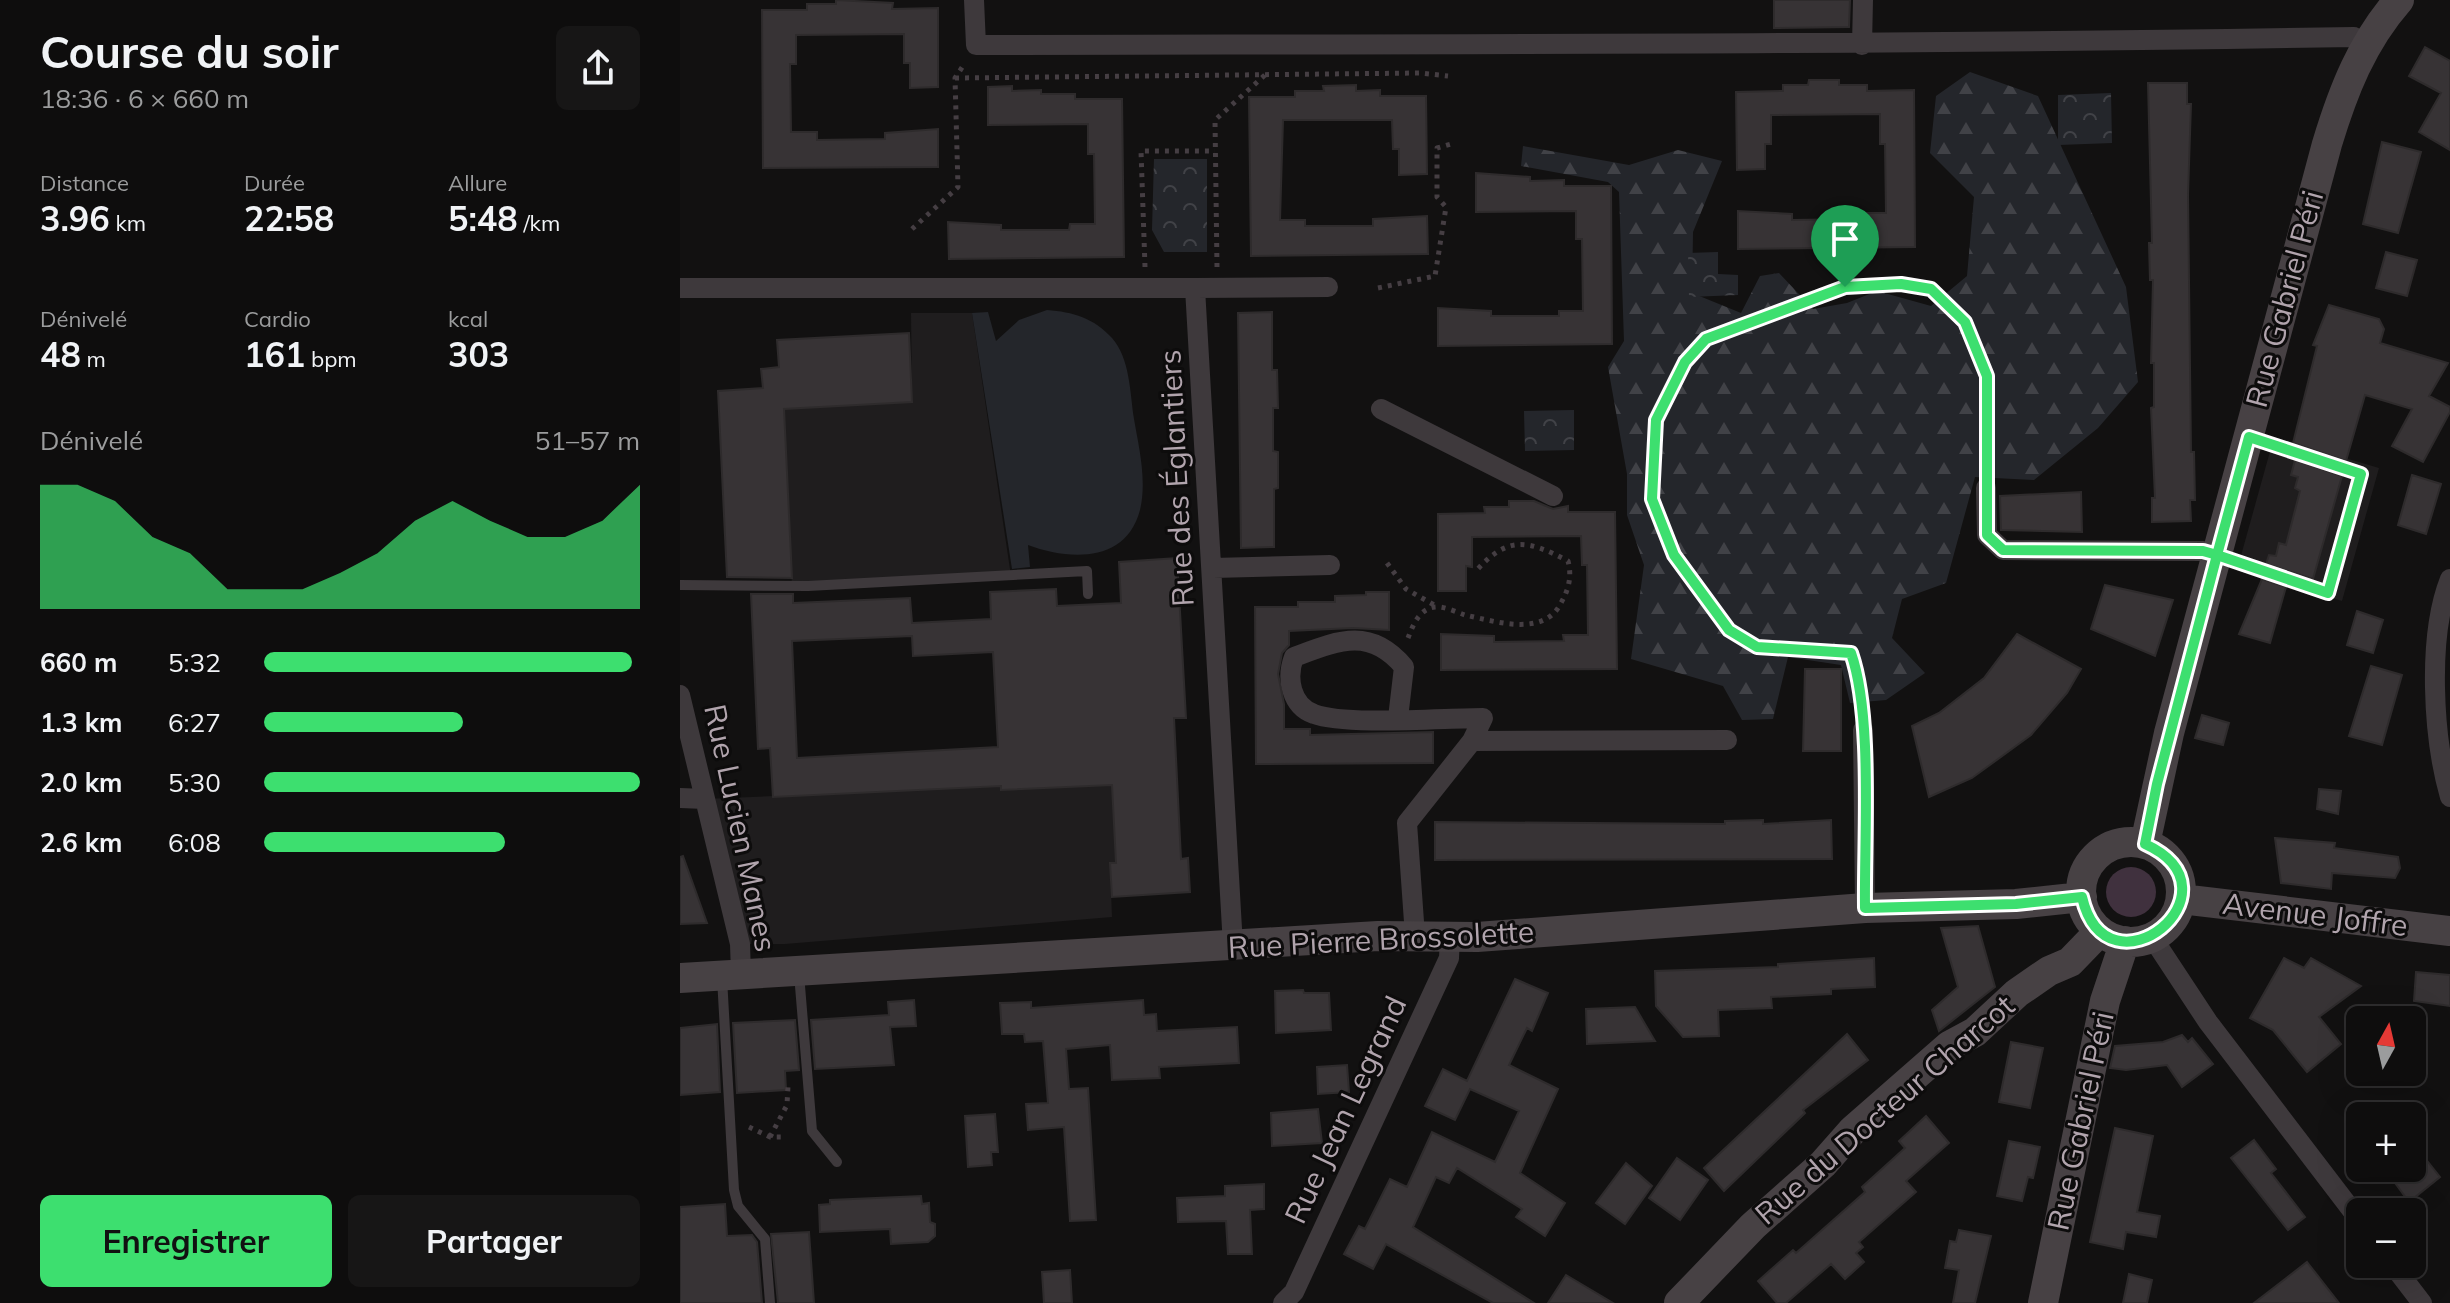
<!DOCTYPE html>
<html lang="fr">
<meta charset="utf-8">
<style>
:root{--surface:#0e0d0d;--page:#171616;--text:#f1f3f6;--muted:#9b9c9d;--line:#2e2d2e;--accent:#3ddf6f}
body{margin:0;font-family:Mulish,sans-serif;background:var(--page);color:var(--text);height:100vh;display:flex;flex-direction:column;font-size:30px;white-space:nowrap}
*{box-sizing:border-box;margin:0}
p{font-size:26px;color:var(--muted)}
.icon{flex:none;width:44px;height:44px;fill:none;stroke:currentColor;stroke-width:2;stroke-linecap:round;stroke-linejoin:round}
.map{position:relative;flex:1;overflow:hidden}
.details{display:flex;flex-direction:column;background:var(--surface);width:680px}
.details>*{flex:none}
.needle{width:52px;rotate:8deg}
.tools{position:absolute;left:1666px;top:1006px;display:grid;gap:16px}
.tools a{display:grid;place-items:center;width:80px;height:80px;border-radius:12px;background:var(--surface);box-shadow:0 8px 32px #0002,0 0 0 2px var(--line);font-size:40px}
.pin{position:absolute;display:grid;place-items:center;width:68px;height:68px;color:#fff;margin:-82px -34px;border-radius:50% 50% 50% 0;rotate:-45deg;box-shadow:0 0 8px #0007}
.pin .icon{rotate:45deg}
.round{display:grid;place-items:center;flex:none;width:84px;height:84px;border-radius:12px;background:var(--page)}
.head{display:flex;align-items:center;justify-content:space-between;height:136px;padding:0 40px}
h1{font-size:44px;font-weight:700;line-height:60px}
.stats{display:grid;grid-template-columns:repeat(3,1fr);gap:12px;height:136px;padding:8px 40px}
.stats div{display:grid;align-content:center}
.stats b{font-size:34px;font-weight:700}
.stats small{font-size:22px;font-weight:400}
.stats p{font-size:22px}
.chart{height:224px;padding:16px 40px}
.chart p{display:flex;justify-content:space-between}
.chart svg{width:100%;height:144px;margin-top:8px;fill:var(--accent);opacity:.7}
.action{display:flex;gap:16px;margin-top:auto;padding:16px 40px}
.action a{flex:1;height:92px;border-radius:12px;background:var(--accent);color:#111;font-size:32px;font-weight:700;line-height:92px;text-align:center}
.action a+a{background:var(--page);color:var(--text)}
ul{padding:0 40px;list-style:none;font-size:26px}
li{display:grid;grid-template-columns:128px 96px 1fr;align-items:center;height:60px}
li i{height:20px;border-radius:10px;background:var(--accent)}
main{display:flex;flex:1;min-height:0}
.map>svg:first-child{display:block}
.built{fill:#1f1d1e}
.grass{fill:#24262b}
.forest{fill:url(#forest-firs)}
.park{fill:url(#park-crowns)}
.water{fill:#40313e}
.building{fill:#373335;stroke:#2e2b2c;stroke-width:2;fill-rule:evenodd}
.lines{fill:none;stroke-linecap:round;stroke-linejoin:round}
.path{stroke:#453e43;stroke-width:5;stroke-dasharray:4 6;stroke-linecap:butt}
.lane{stroke:#3e393c;stroke-width:10}
.street{stroke:#3e393c;stroke-width:20}
.secondary{stroke:#474144;stroke-width:30}
.route-casing{stroke:#fff;stroke-width:16}
.route{stroke:#3ddf6f;stroke-width:10}
.labels{text-anchor:middle;stroke-width:6;stroke-linejoin:round;paint-order:stroke}
.street-label{font-size:30px;fill:#b1a4ad;stroke:#0d0c0c}
</style>
<main>
<section class="details">
<div class="head"><div><h1>Course du soir</h1><p>18:36 · 6 × 660 m</p></div><a class="round"><svg class="icon" aria-label="share" viewBox="0 0 24 24"><path d="M12 15V3M7 8l5-5 5 5M5 13v7h14v-7"/></svg></a></div>
<div class="stats">
<div><p>Distance</p><b>3.96<small> km</small></b></div>
<div><p>Durée</p><b>22:58</b></div>
<div><p>Allure</p><b>5:48<small> /km</small></b></div>
</div>
<div class="stats">
<div><p>Dénivelé</p><b>48<small> m</small></b></div>
<div><p>Cardio</p><b>161<small> bpm</small></b></div>
<div><p>kcal</p><b>303</b></div>
</div>
<div class="chart"><p><span>Dénivelé</span>51–57 m</p>
<svg viewBox="0 0 160 44" preserveAspectRatio="none"><path d="M0 44V6L10 6L20 11L30 22L40 27L50 38L60 38L70 38L80 33L90 27L100 17L110 11L120 17L130 22L140 22L150 17L160 6V44z"/></svg>
</div>
<ul>
<li><b>660 m</b>5:32<i style="width:98%"></i></li>
<li><b>1.3 km</b>6:27<i style="width:53%"></i></li>
<li><b>2.0 km</b>5:30<i style="width:100%"></i></li>
<li><b>2.6 km</b>6:08<i style="width:64%"></i></li>
</ul>
<div class="action"><a>Enregistrer</a><a>Partager</a></div>
</section>
<div class="map">
<svg width="1770" height="1303" viewBox="0 0 1770 1303">
<defs>
<pattern id="forest-firs" width="22" height="20" patternUnits="userSpaceOnUse" patternTransform="scale(2)"><rect width="22" height="20" fill="#24262b"/><path d="M5 1l3.5 6h-7zM16 11l3.5 6h-7z" fill="#414247"/></pattern>
<pattern id="park-crowns" width="20" height="18" patternUnits="userSpaceOnUse" patternTransform="scale(2)"><rect width="20" height="18" fill="#24262b"/><path d="M2 6a3 3 0 1 1 6 0M12 15a3 3 0 1 1 6 0" fill="none" stroke="#414247"/></pattern>
</defs>
<rect width="100%" height="100%" fill="#121111"/>
<path class="built" d="M 231,313 L 292,313 L 331,576 L 112,587 L 104,409 L 232,402 Z
M 1594,437 L 1699,468 L 1662,601 L 1557,570 Z
M 319,762 L 321,790 L 432,785 L 436,863 L 430,864 L 432,917 L 105,944 L 60,944 L 25,799 L 307,787 Z"/>
<path class="grass" d="M 367,310 C 393,312 414,318 432,338 C 450,358 450,393 454,419 C 459,448 467,480 460,510 C 446,564 388,560 348,545 L 350,567 L 332,569 L 292,313 L 308,312 L 316,341 L 339,320 Z"/>
<path class="forest" d="M 1290,72 L 1358,96 L 1446,287 L 1458,382 L 1418,428 L 1354,480 L 1295,477 L 1266,583 L 1222,599 L 1212,638 L 1245,673 L 1206,700 L 1170,703 L 1161,665 L 1108,657 L 1093,719 L 1062,720 L 1043,686 L 951,659 L 964,565 L 947,515 L 947,474 L 928,367 L 944,341 L 939,192 L 928,182 L 841,166 L 843,146 L 949,165 L 998,150 L 1042,161 L 1013,232 L 1012,293 L 1061,313 L 1080,276 L 1099,273 L 1133,309 L 1167,303 L 1197,291 L 1251,306 L 1287,276 L 1294,197 L 1250,153 L 1256,96 Z"/>
<path class="park" d="M 1431,93 L 1432,143 L 1378,145 L 1378,95 Z
M 474,159 L 527,159 L 527,252 L 484,252 L 472,230 Z
M 1038,252 L 1038,274 L 1058,275 L 1058,295 L 1009,297 L 1008,253 Z
M 894,410 L 894,450 L 845,451 L 844,411 Z"/>
<path class="water" d="M1426 892a25 25 0 1 1 50 0a25 25 0 1 1-50 0Z"/>
<path class="building" d="M 156,0 L 213,3 L 212,9 L 258,8 L 258,87 L 230,88 L 230,63 L 224,63 L 224,34 L 116,35 L 116,64 L 110,64 L 111,132 L 137,132 L 137,140 L 205,139 L 205,133 L 258,129 L 258,167 L 83,168 L 82,10 L 127,10 L 127,4 L 156,4 Z
M 1094,0 L 1170,0 L 1169,27 L 1094,28 Z
M 1745,47 L 1770,61 L 1770,150 L 1739,132 L 1761,93 L 1729,76 Z
M 1129,80 L 1159,80 L 1159,85 L 1187,85 L 1187,91 L 1234,90 L 1235,247 L 1058,249 L 1058,211 L 1112,214 L 1112,220 L 1180,219 L 1180,213 L 1206,213 L 1205,144 L 1200,144 L 1200,114 L 1091,115 L 1091,144 L 1085,144 L 1085,169 L 1057,170 L 1056,92 L 1103,91 L 1103,85 L 1128,85 Z
M 1468,83 L 1507,83 L 1507,104 L 1511,104 L 1508,195 L 1511,452 L 1514,452 L 1515,500 L 1510,500 L 1511,521 L 1472,522 L 1472,498 L 1475,498 L 1471,408 L 1474,407 L 1474,363 L 1471,363 L 1473,280 L 1470,280 L 1469,243 L 1472,243 Z
M 676,85 L 676,91 L 700,90 L 700,96 L 746,96 L 747,174 L 719,175 L 719,149 L 713,149 L 712,120 L 603,120 L 600,220 L 625,220 L 625,226 L 693,226 L 693,219 L 747,216 L 748,254 L 571,256 L 569,97 L 615,97 L 615,91 L 644,91 L 643,86 Z
M 332,86 L 332,91 L 361,90 L 361,94 L 395,94 L 395,99 L 442,99 L 444,257 L 269,259 L 268,222 L 321,225 L 321,230 L 389,230 L 390,224 L 415,224 L 414,154 L 408,154 L 408,124 L 308,125 L 308,87 Z
M 1702,142 L 1741,152 L 1718,233 L 1683,224 Z
M 796,173 L 850,177 L 850,181 L 884,180 L 884,186 L 931,186 L 932,344 L 758,346 L 758,308 L 811,311 L 811,316 L 879,316 L 879,311 L 903,311 L 902,239 L 896,239 L 896,211 L 796,212 Z
M 1706,252 L 1737,260 L 1727,296 L 1696,288 Z
M 1649,305 L 1699,319 L 1704,329 L 1700,343 L 1768,363 L 1749,396 L 1770,407 L 1770,412 L 1743,462 L 1712,446 L 1732,409 L 1685,395 L 1666,461 L 1613,443 L 1637,346 L 1633,345 Z
M 592,312 L 592,370 L 597,370 L 598,408 L 593,408 L 593,451 L 598,452 L 598,488 L 594,489 L 594,547 L 561,548 L 558,313 Z
M 229,333 L 232,402 L 104,409 L 112,578 L 47,577 L 38,391 L 83,388 L 81,369 L 99,367 L 97,340 Z
M 1615,460 L 1662,476 L 1633,579 L 1586,564 L 1589,555 L 1596,556 L 1599,543 L 1606,545 L 1620,491 L 1615,488 L 1618,477 L 1611,475 Z
M 1732,475 L 1761,484 L 1746,534 L 1718,525 Z
M 1401,492 L 1402,532 L 1321,530 L 1320,496 Z
M 829,501 L 854,501 L 873,509 L 888,506 L 888,512 L 935,512 L 937,669 L 761,670 L 761,634 L 814,636 L 814,642 L 884,641 L 883,635 L 908,635 L 907,565 L 902,565 L 901,536 L 792,537 L 792,567 L 786,566 L 786,591 L 758,591 L 758,514 L 805,513 L 804,507 L 829,507 Z
M 497,558 L 506,718 L 494,718 L 501,859 L 508,858 L 510,892 L 432,897 L 430,863 L 436,863 L 432,785 L 321,790 L 321,786 L 93,797 L 90,748 L 78,749 L 71,594 L 113,594 L 113,603 L 230,598 L 232,623 L 311,619 L 310,592 L 376,589 L 377,606 L 441,603 L 439,562 ZM 232,636 L 233,656 L 313,652 L 318,747 L 117,758 L 112,641 Z
M 1582,579 L 1606,587 L 1590,643 L 1559,634 Z
M 1425,585 L 1493,600 L 1475,656 L 1411,629 Z
M 686,592 L 709,592 L 709,630 L 673,628 L 609,631 L 609,645 L 602,653 L 598,674 L 604,704 L 604,729 L 630,729 L 630,735 L 753,732 L 753,763 L 576,764 L 575,607 L 618,607 L 618,602 L 655,602 L 655,596 L 686,595 Z
M 1677,611 L 1703,620 L 1693,653 L 1667,645 Z
M 1337,634 L 1401,669 L 1387,693 L 1351,735 L 1292,778 L 1249,797 L 1232,726 L 1259,713 L 1304,678 Z
M 1691,666 L 1722,675 L 1702,745 L 1669,736 Z
M 1125,669 L 1161,669 L 1161,751 L 1123,751 Z
M 1522,715 L 1549,723 L 1543,745 L 1515,738 Z
M 1639,789 L 1661,791 L 1658,814 L 1637,809 Z
M 1083,820 L 1083,824 L 1151,820 L 1152,859 L 755,860 L 755,822 L 1045,824 L 1045,821 Z
M 1595,838 L 1655,843 L 1654,848 L 1718,857 L 1720,868 L 1715,878 L 1652,873 L 1651,889 L 1601,883 Z
M 3,856 L 27,923 L 0,924 L 0,857 Z
M 1298,926 L 1315,987 L 1259,1031 L 1252,1010 L 1278,987 L 1261,928 Z
M 1194,958 L 1195,987 L 1151,989 L 1151,994 L 1091,997 L 1092,1008 L 1038,1010 L 1039,1036 L 1003,1037 L 976,1006 L 975,971 L 1098,967 L 1098,964 Z
M 1604,958 L 1624,968 L 1631,958 L 1681,986 L 1639,1017 L 1661,1044 L 1627,1072 L 1593,1030 L 1570,1018 Z
M 1736,972 L 1770,975 L 1770,1006 L 1734,1001 Z
M 835,979 L 868,993 L 852,1031 L 847,1028 L 829,1065 L 878,1089 L 840,1173 L 885,1203 L 865,1236 L 836,1217 L 842,1209 L 777,1168 L 769,1183 L 756,1177 L 733,1227 L 854,1303 L 813,1303 L 706,1244 L 693,1269 L 664,1254 L 679,1226 L 685,1229 L 710,1179 L 727,1187 L 752,1132 L 815,1162 L 839,1111 L 790,1089 L 775,1120 L 745,1106 L 763,1069 L 787,1081 Z
M 623,990 L 624,993 L 649,993 L 651,1030 L 596,1033 L 595,991 Z
M 234,1000 L 236,1026 L 210,1027 L 214,1065 L 135,1069 L 131,1020 L 209,1015 L 208,1002 Z
M 463,1000 L 464,1015 L 476,1014 L 477,1031 L 557,1027 L 559,1063 L 479,1067 L 480,1078 L 432,1080 L 430,1045 L 386,1049 L 389,1089 L 408,1088 L 416,1220 L 390,1221 L 384,1127 L 348,1130 L 346,1104 L 368,1103 L 363,1041 L 345,1042 L 344,1034 L 322,1034 L 320,1003 L 351,1002 L 351,1008 Z
M 955,1007 L 975,1041 L 907,1044 L 906,1009 Z
M 115,1020 L 119,1070 L 105,1071 L 106,1090 L 57,1093 L 53,1023 Z
M 37,1024 L 40,1092 L 0,1095 L 0,1028 Z
M 1167,1034 L 1188,1060 L 1123,1110 L 1125,1113 L 1044,1191 L 1024,1168 Z
M 1502,1035 L 1508,1042 L 1512,1038 L 1533,1064 L 1502,1087 L 1487,1065 L 1446,1070 L 1430,1068 L 1435,1046 L 1483,1042 Z
M 1331,1042 L 1363,1048 L 1350,1108 L 1319,1102 Z
M 667,1065 L 669,1092 L 638,1094 L 637,1067 Z
M 638,1109 L 642,1143 L 592,1146 L 591,1113 Z
M 315,1114 L 318,1152 L 311,1152 L 312,1165 L 288,1167 L 285,1116 Z
M 1246,1116 L 1269,1143 L 1226,1181 L 1236,1192 L 1179,1242 L 1183,1247 L 1176,1253 L 1184,1262 L 1165,1279 L 1151,1264 L 1106,1303 L 1097,1303 L 1078,1281 L 1113,1250 L 1116,1253 L 1185,1192 L 1182,1187 L 1225,1148 L 1219,1141 Z
M 1435,1128 L 1473,1136 L 1457,1212 L 1480,1216 L 1476,1237 L 1446,1232 L 1443,1249 L 1410,1242 Z
M 1574,1140 L 1596,1169 L 1591,1173 L 1625,1217 L 1608,1230 L 1551,1158 Z
M 1329,1141 L 1360,1147 L 1353,1178 L 1348,1177 L 1342,1201 L 1317,1196 Z
M 1741,1153 L 1760,1177 L 1729,1202 L 1710,1176 L 1721,1168 L 1732,1168 L 1732,1159 Z
M 997,1158 L 1028,1180 L 1000,1220 L 969,1198 Z
M 946,1163 L 972,1186 L 945,1224 L 916,1203 Z
M 584,1184 L 584,1209 L 570,1210 L 572,1254 L 548,1254 L 546,1221 L 498,1222 L 497,1198 L 545,1196 L 545,1186 Z
M 241,1196 L 242,1204 L 249,1203 L 250,1222 L 255,1224 L 255,1236 L 248,1242 L 211,1244 L 210,1229 L 140,1232 L 139,1205 L 150,1204 L 150,1200 Z
M 45,1204 L 47,1236 L 72,1235 L 77,1242 L 82,1303 L 0,1303 L 0,1207 Z
M 1279,1230 L 1311,1236 L 1295,1303 L 1273,1303 L 1279,1270 L 1265,1268 L 1270,1241 L 1276,1242 Z
M 129,1232 L 134,1303 L 98,1303 L 91,1234 Z
M 1627,1262 L 1659,1303 L 1574,1303 Z
M 390,1270 L 392,1303 L 364,1303 L 362,1272 Z
M 1449,1274 L 1472,1280 L 1467,1303 L 1443,1303 Z
M 886,1275 L 933,1303 L 868,1303 Z"/>
<g class="lines">
<path class="path" d="M 275,78 L 740,73 L 768,76
M 232,229 L 278,187 L 275,78 L 285,63
M 465,267 L 461,151 L 535,151
M 537,267 L 535,120 L 585,75
M 698,288 L 755,276 L 766,207 L 757,197 L 757,148 L 771,144
M 707,563 L 726,589 L 756,606
M 728,638 C 733,625 739,609 755,607 C 764,606 776,612 785,615 C 817,622 864,637 881,603 C 889,589 892,576 888,561 C 848,540 828,535 796,571
M 1181,711 L 1178,671 L 1171,653 L 1077,647 L 1049,630 L 994,555 L 972,499 L 976,420 L 1005,362 L 1026,339 L 1165,287 L 1221,284 L 1251,289 L 1285,322 L 1307,376 L 1306,467
M 69,1127 L 90,1137 L 103,1137
M 90,1137 L 107,1105 L 108,1086"/>
<path class="lane" d="M 1538,556 L 1648,593 L 1681,474 L 1571,437
M 0,585 L 128,586 L 407,571 L 408,594
M 119,974 L 132,1131 L 157,1162
M 42,978 L 54,1190 L 58,1206 L 85,1239 L 90,1303"/>
<path class="street" d="M 294,0 L 296,45 C 755,44 1215,45 1674,37 L 1687,44
M 1182,45 L 1183,0
M 0,288 L 515,288 L 553,946
M 515,288 L 648,287
M 701,409 L 873,496
M 1306,488 L 1307,535 L 1323,550 L 1523,551 L 1537,555
M 533,568 L 650,565
M 1770,579 C 1747,637 1753,738 1770,797
M 0,695 L 60,944 L 61,974
M 718,718 L 724,667 C 690,626 657,641 614,657 C 606,678 611,706 634,714 C 666,726 764,718 803,718 L 792,741
M 1183,730 L 1185,908
M 0,798 L 25,799
M 735,936 L 727,823 L 792,741 L 1047,740
M 1472,937 L 1528,1022 L 1680,1221
M 1712,1264 L 1742,1303
M 603,1303 L 614,1292 L 769,958 L 770,936"/>
<path class="secondary" d="M1401 892a50 50 0 1 1 100 0a50 50 0 1 1-100 0Z
M 1465,844 L 1489,733 L 1647,144 C 1663,91 1682,42 1719,0
M 1501,899 L 1770,931
M 0,978 L 698,936 L 797,937 L 1185,908 L 1336,904 L 1402,897
M 999,1303 L 1073,1226 L 1143,1164 L 1173,1130 L 1269,1046 L 1295,1032 L 1337,993 L 1369,971 L 1390,962 L 1420,931
M 1363,1303 L 1425,1001 L 1445,941"/>
</g>
<g class="lines">
<defs>
<path id="route" d="M 1165,287 L 1026,339 L 1005,362 L 976,420 L 972,499 L 994,555 L 1049,630 L 1077,647 L 1171,653 C 1193,716 1184,838 1185,908 L 1336,904 L 1402,897 C 1427,1004 1568,891 1465,844 L 1477,784 L 1537,555 L 1648,593 L 1681,474 L 1569,437 L 1537,555 L 1523,551 L 1323,550 L 1307,535 L 1307,376 L 1285,322 L 1251,289 L 1221,284 L 1165,287"/>
</defs>
<use href="#route" class="route-casing"/>
<use href="#route" class="route"/>
</g>
<g class="labels">
<g class="street-label">
<text transform="translate(1605 299) rotate(-75)" y="10">Rue Gabriel Péri</text>
<text transform="translate(497 478) rotate(-93)" y="10">Rue des Églantiers</text>
<text transform="translate(60 828) rotate(78)" y="10">Rue Lucien Manes</text>
<text transform="translate(1635 915) rotate(7)" y="10">Avenue Joffre</text>
<text transform="translate(701 940) rotate(-3)" y="10">Rue Pierre Brossolette</text>
<text transform="translate(666 1110) rotate(-65)" y="10">Rue Jean Legrand</text>
<text transform="translate(1205 1110) rotate(-41)" y="10">Rue du Docteur Charcot</text>
<text transform="translate(1401 1121) rotate(-78)" y="10">Rue Gabriel Péri</text>
</g>
</g>
</svg>
<div class="tools">
<a><svg class="needle" viewBox="-14 -14 28 28"><path d="M0-13l5 13h-10z" fill="#e53935"/><path d="M0 13l5-13h-10z" fill="#9b9c9d"/></svg></a>
<a>+</a>
<a>−</a>
</div>
<div class="pin" style="left:1165px;top:287px;background:#1e9e55"><svg class="icon" aria-label="arrive" viewBox="0 0 24 24"><path d="M6 21V4h12l-3 4 3 4H6"/></svg></div>
</div>
</main>
